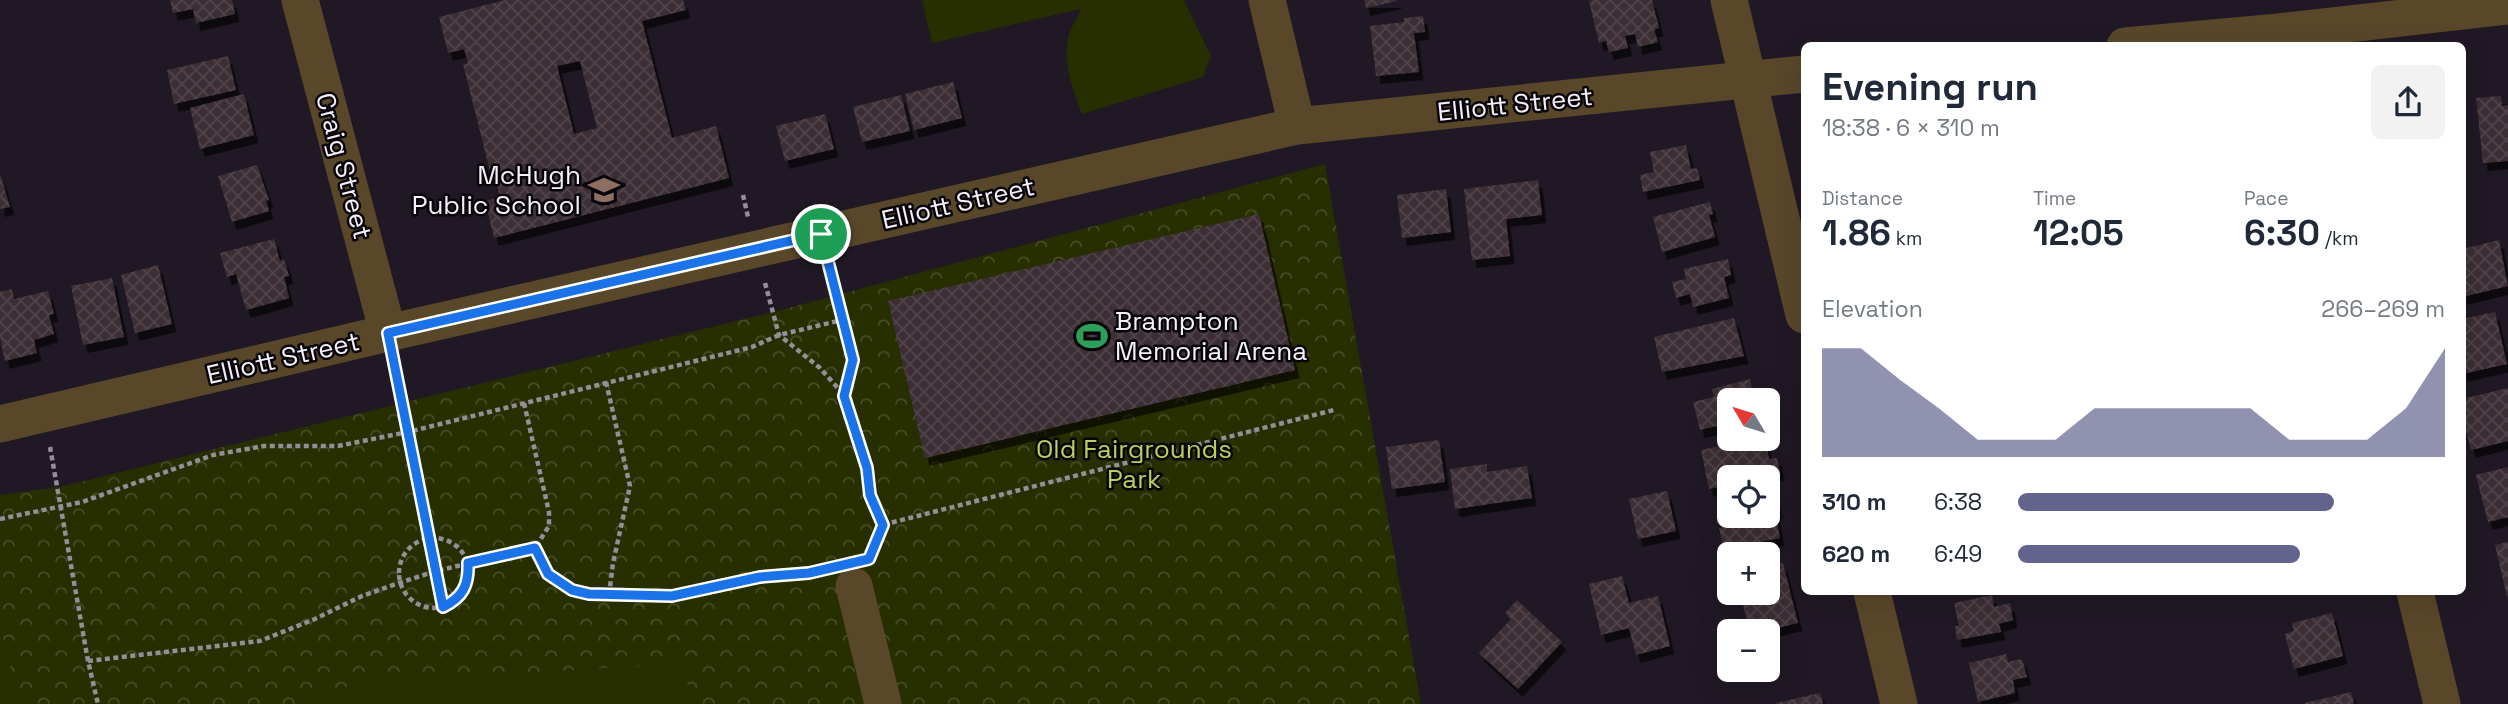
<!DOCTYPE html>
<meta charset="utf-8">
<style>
:root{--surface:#fff;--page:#f2f2f3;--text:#1f2937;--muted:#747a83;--accent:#63648e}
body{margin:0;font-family:"Space Grotesk",sans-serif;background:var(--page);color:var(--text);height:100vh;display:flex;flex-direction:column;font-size:26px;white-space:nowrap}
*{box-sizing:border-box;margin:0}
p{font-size:23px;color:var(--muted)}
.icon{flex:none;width:38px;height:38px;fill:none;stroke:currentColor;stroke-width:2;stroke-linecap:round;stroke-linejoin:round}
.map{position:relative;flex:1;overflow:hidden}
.details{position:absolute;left:1801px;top:42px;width:665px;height:553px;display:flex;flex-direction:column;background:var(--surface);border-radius:10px;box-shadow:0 7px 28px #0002}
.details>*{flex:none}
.needle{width:46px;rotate:308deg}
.fabs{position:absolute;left:1717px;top:388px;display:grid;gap:14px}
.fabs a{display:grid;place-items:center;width:63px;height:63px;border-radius:10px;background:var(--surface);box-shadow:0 7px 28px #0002;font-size:35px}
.pin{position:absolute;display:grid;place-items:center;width:60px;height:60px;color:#fff;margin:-30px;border:4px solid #fff;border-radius:50%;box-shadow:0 2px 7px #0007}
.round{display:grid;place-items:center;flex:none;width:74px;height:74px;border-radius:10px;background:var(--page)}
.summary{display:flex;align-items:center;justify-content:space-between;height:119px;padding:0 21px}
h1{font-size:38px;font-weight:800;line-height:52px}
.figures{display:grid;grid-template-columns:repeat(3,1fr);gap:10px;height:119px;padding:7px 21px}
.figures div{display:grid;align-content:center}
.figures b{font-size:35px;font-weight:800}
.figures small{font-size:19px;font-weight:400}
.figures p{font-size:19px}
.chart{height:196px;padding:14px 21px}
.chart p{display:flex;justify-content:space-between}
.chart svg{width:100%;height:126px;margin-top:7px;fill:var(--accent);opacity:.7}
ul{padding:0 21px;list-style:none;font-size:23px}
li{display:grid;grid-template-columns:112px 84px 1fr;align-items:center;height:52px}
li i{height:18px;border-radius:9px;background:var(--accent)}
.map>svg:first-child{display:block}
.park{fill:url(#park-crowns)}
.pitch{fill:#272e00}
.building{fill:url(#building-cross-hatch);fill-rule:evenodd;filter:url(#shadow)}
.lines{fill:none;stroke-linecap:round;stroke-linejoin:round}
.path{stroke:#948e98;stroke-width:4.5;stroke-dasharray:5 3.5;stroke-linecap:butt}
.minor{stroke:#59472a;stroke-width:37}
.route-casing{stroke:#fff;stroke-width:14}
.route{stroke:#1a73e8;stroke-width:9}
.labels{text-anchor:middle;stroke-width:5;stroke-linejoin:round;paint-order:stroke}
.street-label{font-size:26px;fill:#f5f0f9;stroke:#08060a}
.poi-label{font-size:26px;fill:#f5f0f9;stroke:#08060a;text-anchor:end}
.park-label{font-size:26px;fill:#bbcf5d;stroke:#08060a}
</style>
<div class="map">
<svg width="2508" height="704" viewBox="0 0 2508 704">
<defs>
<pattern id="park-crowns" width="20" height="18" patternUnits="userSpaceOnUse" patternTransform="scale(1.75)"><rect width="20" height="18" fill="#272e00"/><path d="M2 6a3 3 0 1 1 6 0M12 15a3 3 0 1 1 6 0" fill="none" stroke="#474d26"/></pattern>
<pattern id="building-cross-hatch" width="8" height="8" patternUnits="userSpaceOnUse" patternTransform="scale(1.75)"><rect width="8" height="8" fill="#3d2f35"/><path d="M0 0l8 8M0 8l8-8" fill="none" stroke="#504349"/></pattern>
<filter id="shadow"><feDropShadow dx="4.5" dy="8" stdDeviation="0" flood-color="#0009"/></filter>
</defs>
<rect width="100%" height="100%" fill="#201925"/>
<path class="park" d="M 1325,164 L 1421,704 L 0,704 L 0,495 L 64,486 L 785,309 Z"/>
<path class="pitch" d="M 922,0 L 1184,0 L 1211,56 L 1203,77 L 1082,114 C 1072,87 1062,62 1069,34 C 1072,25 1078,17 1081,9 L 932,43 Z
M 0,624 L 18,704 L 0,704 Z
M 684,664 L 691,704 L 295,704 L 307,696 L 370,681 Z"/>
<path class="building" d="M 170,0 L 232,0 L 235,14 L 196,23 L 193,9 L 173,13 Z
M 505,0 L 683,0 L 686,10 L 642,21 L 672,138 L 716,126 L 729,178 L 494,238 L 485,201 L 500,197 L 496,182 L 493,183 L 463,64 L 468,63 L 464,49 L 448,53 L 439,17 ZM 580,61 L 597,128 L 574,134 L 557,66 Z
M 1364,0 L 1397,0 L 1397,1 L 1366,8 Z
M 1593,0 L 1652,0 L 1659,28 L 1654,30 L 1658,42 L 1638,47 L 1635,34 L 1625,36 L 1628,48 L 1609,52 L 1606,41 L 1599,43 L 1589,1 Z
M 1423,16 L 1425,32 L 1414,33 L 1419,72 L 1376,76 L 1370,26 L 1404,22 L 1404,18 Z
M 228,56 L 236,90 L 174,104 L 167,70 Z
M 953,82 L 962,118 L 914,130 L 905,94 Z
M 244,94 L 254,135 L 200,149 L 190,108 Z
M 901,95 L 910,131 L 862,142 L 853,107 Z
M 2501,96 L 2502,106 L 2508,105 L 2508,161 L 2483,163 L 2476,98 Z
M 825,114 L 834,149 L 785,161 L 776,126 Z
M 1686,145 L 1691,169 L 1697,168 L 1700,180 L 1643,192 L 1640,175 L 1654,172 L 1650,152 Z
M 257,165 L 269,200 L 266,201 L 269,211 L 232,222 L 218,176 Z
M 0,174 L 10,207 L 0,209 Z
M 1538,180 L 1542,215 L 1506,219 L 1510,256 L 1472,260 L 1464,189 Z
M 1446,189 L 1451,232 L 1402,238 L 1397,195 Z
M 1710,202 L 1713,214 L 1709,215 L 1715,237 L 1662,252 L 1653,217 Z
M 1259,214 L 1295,370 L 925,458 L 888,301 Z
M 274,239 L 280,261 L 284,259 L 289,276 L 284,277 L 289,298 L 246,310 L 236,274 L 227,277 L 220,253 Z
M 2499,240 L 2508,286 L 2462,297 L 2462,249 Z
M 1728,259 L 1731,275 L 1724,277 L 1729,298 L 1693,307 L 1690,294 L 1676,298 L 1672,282 L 1686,279 L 1684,269 Z
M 158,265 L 172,324 L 135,333 L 121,275 Z
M 112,278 L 124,337 L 83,345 L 71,286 Z
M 12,289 L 14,299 L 48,291 L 54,314 L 49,315 L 54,334 L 34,340 L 37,353 L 5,361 L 0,339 L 0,292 Z
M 2495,312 L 2507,364 L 2462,374 L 2462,319 Z
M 1734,318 L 1744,356 L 1662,372 L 1654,337 Z
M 1750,379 L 1755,401 L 1729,401 L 1729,423 L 1700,430 L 1693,402 L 1714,397 L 1712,389 Z
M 2508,388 L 2508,441 L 2471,450 L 2466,431 L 2462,432 L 2462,399 Z
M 1754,439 L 1765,439 L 1769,459 L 1777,458 L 1780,472 L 1762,478 L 1729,478 L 1729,485 L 1709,489 L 1701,450 Z
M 1439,440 L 1445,482 L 1392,489 L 1386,447 Z
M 1487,464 L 1487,472 L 1527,466 L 1532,498 L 1455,509 L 1450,469 Z
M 2508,467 L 2508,517 L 2488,522 L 2476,475 Z
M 1667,491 L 1676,531 L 1638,539 L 1629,499 Z
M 1776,498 L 1778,511 L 1775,511 L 1780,538 L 1724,549 L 1719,528 L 1722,528 L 1719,514 L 1729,512 L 1729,516 L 1768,516 L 1768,500 Z
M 2508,542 L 2508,597 L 2507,597 L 2495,545 Z
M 1783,563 L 1798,623 L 1760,632 L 1750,632 L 1740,593 L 1768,593 L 1768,566 Z
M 1622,576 L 1629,603 L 1658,596 L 1670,646 L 1636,655 L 1629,628 L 1601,635 L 1589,584 Z
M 1992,595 L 1994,607 L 2010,603 L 2013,620 L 1999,624 L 2001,632 L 1957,640 L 1955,626 L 1959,626 L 1954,603 Z
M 1517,600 L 1562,642 L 1518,689 L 1479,653 L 1511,619 L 1505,613 Z
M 2332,613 L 2343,656 L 2294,669 L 2285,634 L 2294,631 L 2292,623 Z
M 2006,654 L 2008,662 L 2022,659 L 2027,677 L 2013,680 L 2015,693 L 1978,702 L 1969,663 Z
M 2351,692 L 2354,704 L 2305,704 L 2305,703 Z
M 1820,693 L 1823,704 L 1776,704 L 1776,703 Z"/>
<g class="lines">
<path class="path" d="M 743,195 L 748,217
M 830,269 L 853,360 L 844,395
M 765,283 L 779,335 L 820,368 L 844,395 L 867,469 L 870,495 L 882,525
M 395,368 L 443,607
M 606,382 L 630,486 L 613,563 L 609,595
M 524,403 L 549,512 L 549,526 L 535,548
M 50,447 L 88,661 L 98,704
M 0,519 L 82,502 L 213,455 L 264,446 L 338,446 L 408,432 L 752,347 L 779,335 L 842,320
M399 573a35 35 0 1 1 70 0a35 35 0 1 1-70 0Z
M 870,555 L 882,525 L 1334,410
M 88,661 L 260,641 L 315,619 L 362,596 L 399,583 L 436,571 L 535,548 L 548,574 L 572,590 L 589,595 L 672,596 L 760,577 L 823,570"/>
<path class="minor" d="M 300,0 L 388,333
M 1267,0 L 1297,126
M 1729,0 L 1804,315
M 2125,46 L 2279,32 L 2508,6
M 0,424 L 388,333 L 1297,126 L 1804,74
M 854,586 L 883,704
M 1872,592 L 1899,704
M 2415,592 L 2442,704"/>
</g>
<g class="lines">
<defs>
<path id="route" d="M 821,234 L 853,360 L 844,396 L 867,468 L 870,495 L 883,525 L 869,559 L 809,573 L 760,577 L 672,596 L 589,594 L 572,590 L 548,574 L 535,548 L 468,563 C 469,585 463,597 443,607 L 388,333 Z"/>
</defs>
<use href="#route" class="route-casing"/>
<use href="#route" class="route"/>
</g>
<defs>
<symbol id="school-bare" viewBox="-9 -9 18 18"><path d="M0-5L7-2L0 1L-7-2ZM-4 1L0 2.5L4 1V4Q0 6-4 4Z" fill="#8d6e63" stroke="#08060a" stroke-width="2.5" paint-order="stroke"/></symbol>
<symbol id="stadium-bare" viewBox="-9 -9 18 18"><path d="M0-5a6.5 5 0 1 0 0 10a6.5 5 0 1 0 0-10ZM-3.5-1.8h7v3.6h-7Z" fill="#2e9e5b" stroke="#08060a" stroke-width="2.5" paint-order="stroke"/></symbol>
</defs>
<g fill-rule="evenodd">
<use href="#school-bare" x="582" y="168" width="44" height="44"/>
<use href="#stadium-bare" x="1070" y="314" width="44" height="44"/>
</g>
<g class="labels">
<g class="street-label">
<text transform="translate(1515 104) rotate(-6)" y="9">Elliott Street</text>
<text transform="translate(344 166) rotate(75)" y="9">Craig Street</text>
<text transform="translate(958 203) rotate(-13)" y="9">Elliott Street</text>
<text transform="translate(283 358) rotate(-13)" y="9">Elliott Street</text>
</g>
<g class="poi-label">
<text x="581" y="184">McHugh<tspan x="581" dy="30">Public School</tspan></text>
<text x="1115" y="330" text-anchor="start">Brampton<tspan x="1115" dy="30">Memorial Arena</tspan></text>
</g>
<g class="park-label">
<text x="1134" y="458">Old Fairgrounds<tspan x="1134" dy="30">Park</tspan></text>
</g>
</g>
</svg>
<div class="fabs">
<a><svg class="needle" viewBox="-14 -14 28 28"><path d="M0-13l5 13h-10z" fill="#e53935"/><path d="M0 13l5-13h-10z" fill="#747a83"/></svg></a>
<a><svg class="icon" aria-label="locate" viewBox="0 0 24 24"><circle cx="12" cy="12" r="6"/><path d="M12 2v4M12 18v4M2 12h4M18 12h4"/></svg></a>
<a>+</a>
<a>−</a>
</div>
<div class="pin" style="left:821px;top:234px;background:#1e9e55"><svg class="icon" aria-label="arrive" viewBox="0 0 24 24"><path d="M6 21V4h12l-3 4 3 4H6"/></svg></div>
<section class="details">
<div class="summary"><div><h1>Evening run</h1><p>18:38 · 6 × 310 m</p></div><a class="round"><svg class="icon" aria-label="share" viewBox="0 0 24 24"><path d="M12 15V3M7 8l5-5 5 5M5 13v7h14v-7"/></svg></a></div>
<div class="figures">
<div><p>Distance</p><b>1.86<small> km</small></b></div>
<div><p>Time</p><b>12:05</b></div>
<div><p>Pace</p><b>6:30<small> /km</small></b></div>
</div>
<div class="chart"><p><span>Elevation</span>266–269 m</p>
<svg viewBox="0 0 160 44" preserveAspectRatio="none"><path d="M0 44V6L10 6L20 17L30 27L40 38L50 38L60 38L70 27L80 27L90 27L100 27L110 27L120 38L130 38L140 38L150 27L160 6V44z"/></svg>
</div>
<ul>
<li><b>310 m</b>6:38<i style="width:74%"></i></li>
<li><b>620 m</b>6:49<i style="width:66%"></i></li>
</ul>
</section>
</div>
